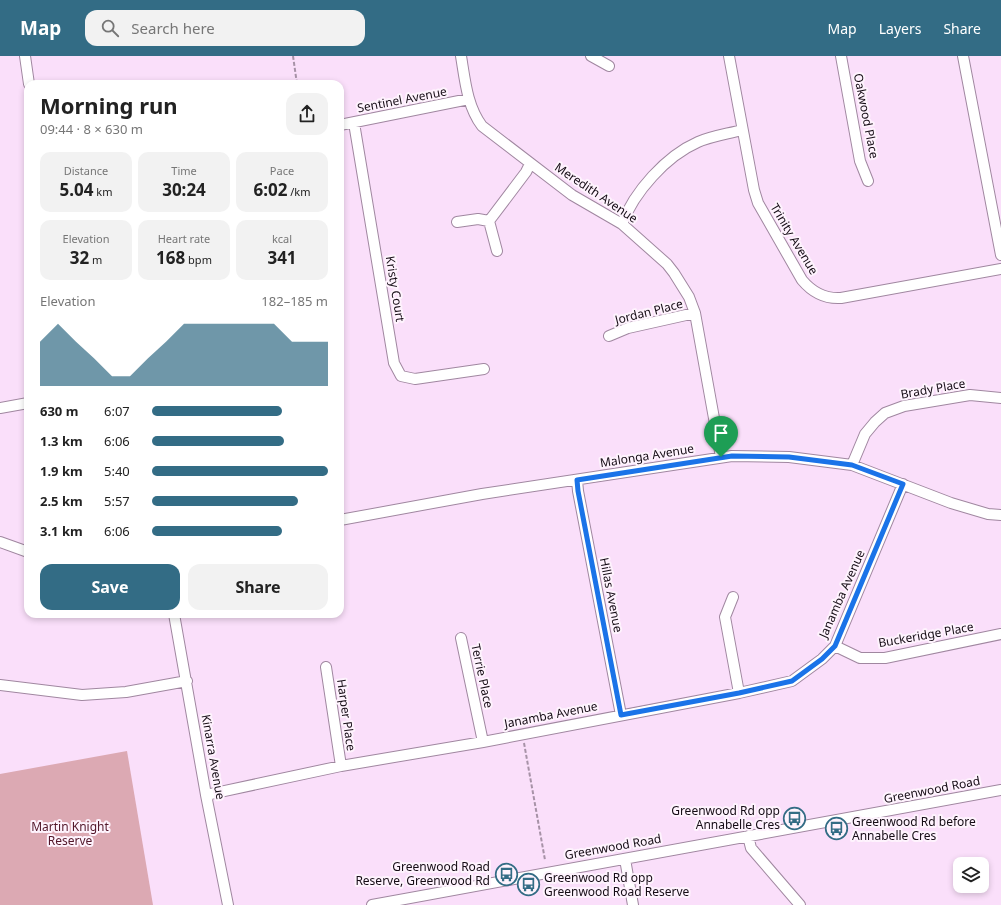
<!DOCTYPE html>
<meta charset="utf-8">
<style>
:root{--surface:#fff;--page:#f2f2f2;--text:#222;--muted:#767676;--accent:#336c85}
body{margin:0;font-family:"Noto Sans",sans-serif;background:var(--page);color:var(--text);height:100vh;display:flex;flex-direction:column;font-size:15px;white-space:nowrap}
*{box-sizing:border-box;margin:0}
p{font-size:13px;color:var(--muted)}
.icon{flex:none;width:22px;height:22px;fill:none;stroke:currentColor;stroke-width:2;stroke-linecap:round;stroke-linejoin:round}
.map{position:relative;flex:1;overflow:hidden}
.side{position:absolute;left:24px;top:24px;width:320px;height:538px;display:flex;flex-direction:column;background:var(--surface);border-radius:12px;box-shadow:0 2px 6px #0003}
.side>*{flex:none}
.controls{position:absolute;left:953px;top:801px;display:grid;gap:8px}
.controls a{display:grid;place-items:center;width:36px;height:36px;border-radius:8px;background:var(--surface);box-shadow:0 2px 6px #0003;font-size:20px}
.pin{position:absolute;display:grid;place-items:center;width:34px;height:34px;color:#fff;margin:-41px -17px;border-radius:50% 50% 50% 0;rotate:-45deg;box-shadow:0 0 4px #0007}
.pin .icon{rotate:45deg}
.round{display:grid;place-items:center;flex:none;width:42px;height:42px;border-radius:12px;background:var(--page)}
.headline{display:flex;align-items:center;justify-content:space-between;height:68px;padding:0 16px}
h1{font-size:22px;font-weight:700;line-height:30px}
.figures{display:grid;grid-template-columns:repeat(3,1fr);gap:6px;height:68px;padding:4px 16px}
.figures div{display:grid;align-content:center;border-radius:10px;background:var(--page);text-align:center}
.figures b{font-size:17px;font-weight:700}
.figures small{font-size:11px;font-weight:400}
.figures p{font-size:11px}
.chart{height:112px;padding:8px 16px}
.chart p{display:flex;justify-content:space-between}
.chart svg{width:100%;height:72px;margin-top:4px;fill:var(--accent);opacity:.7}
.cta{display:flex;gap:8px;margin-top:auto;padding:8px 16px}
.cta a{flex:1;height:46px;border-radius:12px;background:var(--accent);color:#fff;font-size:16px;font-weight:700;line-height:46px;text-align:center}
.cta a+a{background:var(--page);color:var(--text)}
ul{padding:0 16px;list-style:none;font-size:13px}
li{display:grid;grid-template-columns:64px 48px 1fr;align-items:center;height:30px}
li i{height:10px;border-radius:5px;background:var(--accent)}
header{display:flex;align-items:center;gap:24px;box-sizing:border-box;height:56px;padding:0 20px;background:var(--accent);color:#fff}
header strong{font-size:19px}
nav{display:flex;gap:22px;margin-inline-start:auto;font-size:14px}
.search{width:280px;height:36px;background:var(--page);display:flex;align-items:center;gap:10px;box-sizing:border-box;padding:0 14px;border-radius:12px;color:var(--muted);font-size:15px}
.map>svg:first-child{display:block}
.green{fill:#dca9b3}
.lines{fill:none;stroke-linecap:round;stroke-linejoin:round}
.minor-casing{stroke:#a087a0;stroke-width:12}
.path{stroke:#a792a7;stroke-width:2;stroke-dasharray:4 2;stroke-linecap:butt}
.minor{stroke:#fff;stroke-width:10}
.route-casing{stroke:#fff;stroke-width:8}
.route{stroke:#1a73e8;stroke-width:5}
.labels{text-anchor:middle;stroke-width:4;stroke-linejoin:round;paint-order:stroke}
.street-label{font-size:12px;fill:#150c15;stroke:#fef3fd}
.poi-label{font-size:12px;fill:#150c15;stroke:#fef3fd;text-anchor:end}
.park-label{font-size:12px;fill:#521629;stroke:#fef3fd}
</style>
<header>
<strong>Map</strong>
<div class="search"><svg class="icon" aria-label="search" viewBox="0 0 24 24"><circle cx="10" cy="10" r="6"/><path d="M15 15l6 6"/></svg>Search here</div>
<nav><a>Map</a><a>Layers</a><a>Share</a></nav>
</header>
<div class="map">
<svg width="1001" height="849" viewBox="0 0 1001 849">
<rect width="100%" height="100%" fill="#fadffa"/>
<path class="green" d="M 127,695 L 153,849 L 0,849 L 0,718 Z"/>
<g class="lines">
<defs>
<path id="minor" d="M 25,0 L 29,28
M 461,0 C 465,24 467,50 482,70 L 572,139 L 622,168 L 667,208 L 674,217 L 689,241 L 695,257 L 721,401
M 591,0 L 609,10
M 729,0 L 754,134 L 758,147 L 802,224 C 812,236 825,243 841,242 L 1001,213
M 841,0 L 860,105 L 868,125
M 963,0 L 1001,199
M 354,67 L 394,307 L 401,320 L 415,323 L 484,313
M 340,69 L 469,43
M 457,166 L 478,163 L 489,165
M 622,168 C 634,136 666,100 698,86 C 712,80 727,78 742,74
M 497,195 L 489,165 L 526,116 L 530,108
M 609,280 L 628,272 L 695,257
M 0,352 L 28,347
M 852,409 L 865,378 L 875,366 L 885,357 L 904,350 L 970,339 L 1001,342
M 577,424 L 578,435 L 621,659
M 340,464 L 482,438 L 732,400 L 789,401 L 852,409 L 951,447 L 988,458 L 1001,459
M 0,486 L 28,496
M 733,541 L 725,561 L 739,637
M 174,558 L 206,739 L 228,849
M 461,582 L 483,686
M 835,590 L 860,602 L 885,602 L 1001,578
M 326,611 L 341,710
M 0,629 L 82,639 L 126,636 L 187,625
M 206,739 L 341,710 L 483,686 L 739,637 L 792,625 L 822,603 L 835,590 L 903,428
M 748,780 L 751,792 L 800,849
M 625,803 L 633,849
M 372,849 L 1001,734"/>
</defs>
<use href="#minor" class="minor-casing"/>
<path class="path" d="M 293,0 L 297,28
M 524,687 L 545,804"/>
<use href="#minor" class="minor"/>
</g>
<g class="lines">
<defs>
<path id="route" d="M 732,400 L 789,401 L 852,409 L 903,428 L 835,590 L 822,603 L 792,625 L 739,637 L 621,659 L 578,435 L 577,424 Z"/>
</defs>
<use href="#route" class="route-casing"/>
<use href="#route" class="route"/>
</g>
<defs>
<symbol id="bus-ring" viewBox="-11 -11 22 22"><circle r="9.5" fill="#fef3fd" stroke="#336c85" stroke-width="1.5"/><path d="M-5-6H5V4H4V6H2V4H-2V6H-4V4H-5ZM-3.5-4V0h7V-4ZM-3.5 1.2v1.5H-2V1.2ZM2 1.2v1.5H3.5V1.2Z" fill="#336c85"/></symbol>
</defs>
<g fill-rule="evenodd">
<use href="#bus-ring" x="782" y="750" width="25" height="25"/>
<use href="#bus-ring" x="824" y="760" width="25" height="25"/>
<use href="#bus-ring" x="494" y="806" width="25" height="25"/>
<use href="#bus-ring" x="516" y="816" width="25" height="25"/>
</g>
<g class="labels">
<g class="street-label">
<text transform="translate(402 44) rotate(-11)" y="4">Sentinel Avenue</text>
<text transform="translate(866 60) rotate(79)" y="4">Oakwood Place</text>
<text transform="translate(596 137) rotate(34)" y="4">Meredith Avenue</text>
<text transform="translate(794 183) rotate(59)" y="4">Trinity Avenue</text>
<text transform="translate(395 233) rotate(81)" y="4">Kristy Court</text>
<text transform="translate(649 256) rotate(-14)" y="4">Jordan Place</text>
<text transform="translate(933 333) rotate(-10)" y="4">Brady Place</text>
<text transform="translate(647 400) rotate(-9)" y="4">Malonga Avenue</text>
<text transform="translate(842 538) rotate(-66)" y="4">Janamba Avenue</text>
<text transform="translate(611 539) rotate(79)" y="4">Hillas Avenue</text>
<text transform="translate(926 579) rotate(-10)" y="4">Buckeridge Place</text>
<text transform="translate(482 620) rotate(78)" y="4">Terrie Place</text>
<text transform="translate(346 659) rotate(82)" y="4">Harper Place</text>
<text transform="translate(551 659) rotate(-11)" y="4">Janamba Avenue</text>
<text transform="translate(213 701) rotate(80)" y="4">Kinarra Avenue</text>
<text transform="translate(932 734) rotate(-11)" y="4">Greenwood Road</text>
<text transform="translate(613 791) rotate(-10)" y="4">Greenwood Road</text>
</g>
<g class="poi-label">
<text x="780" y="759">Greenwood Rd opp<tspan x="780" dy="14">Annabelle Cres</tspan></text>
<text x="852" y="770" text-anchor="start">Greenwood Rd before<tspan x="852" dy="14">Annabelle Cres</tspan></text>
<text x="490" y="815">Greenwood Road<tspan x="490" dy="14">Reserve, Greenwood Rd</tspan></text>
<text x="544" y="826" text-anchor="start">Greenwood Rd opp<tspan x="544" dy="14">Greenwood Road Reserve</tspan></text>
</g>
<g class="park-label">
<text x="70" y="775">Martin Knight<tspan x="70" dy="14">Reserve</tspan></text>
</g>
</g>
</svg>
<div class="controls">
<a><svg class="icon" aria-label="layers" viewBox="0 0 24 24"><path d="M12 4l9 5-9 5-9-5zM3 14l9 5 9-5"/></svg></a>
</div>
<div class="pin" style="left:721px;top:401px;background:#1e9e55"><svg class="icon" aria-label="arrive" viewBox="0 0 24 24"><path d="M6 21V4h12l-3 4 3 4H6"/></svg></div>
<section class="side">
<div class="headline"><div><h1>Morning run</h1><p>09:44 · 8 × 630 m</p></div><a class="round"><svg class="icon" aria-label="share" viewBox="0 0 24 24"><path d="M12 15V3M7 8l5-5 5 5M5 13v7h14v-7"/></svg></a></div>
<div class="figures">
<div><p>Distance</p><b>5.04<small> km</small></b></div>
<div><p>Time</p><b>30:24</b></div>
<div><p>Pace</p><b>6:02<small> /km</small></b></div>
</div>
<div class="figures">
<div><p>Elevation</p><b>32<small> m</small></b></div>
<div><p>Heart rate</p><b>168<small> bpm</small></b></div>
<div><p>kcal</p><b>341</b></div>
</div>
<div class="chart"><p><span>Elevation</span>182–185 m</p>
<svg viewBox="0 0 160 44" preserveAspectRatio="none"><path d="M0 44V17L10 6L20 17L30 27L40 38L50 38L60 27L70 17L80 6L90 6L100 6L110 6L120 6L130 6L140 17L150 17L160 17V44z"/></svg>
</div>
<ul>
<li><b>630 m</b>6:07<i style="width:74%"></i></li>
<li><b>1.3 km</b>6:06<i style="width:75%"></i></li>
<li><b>1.9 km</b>5:40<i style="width:100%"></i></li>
<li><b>2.5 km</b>5:57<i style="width:83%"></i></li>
<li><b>3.1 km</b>6:06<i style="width:74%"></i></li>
</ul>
<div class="cta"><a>Save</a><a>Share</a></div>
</section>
</div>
